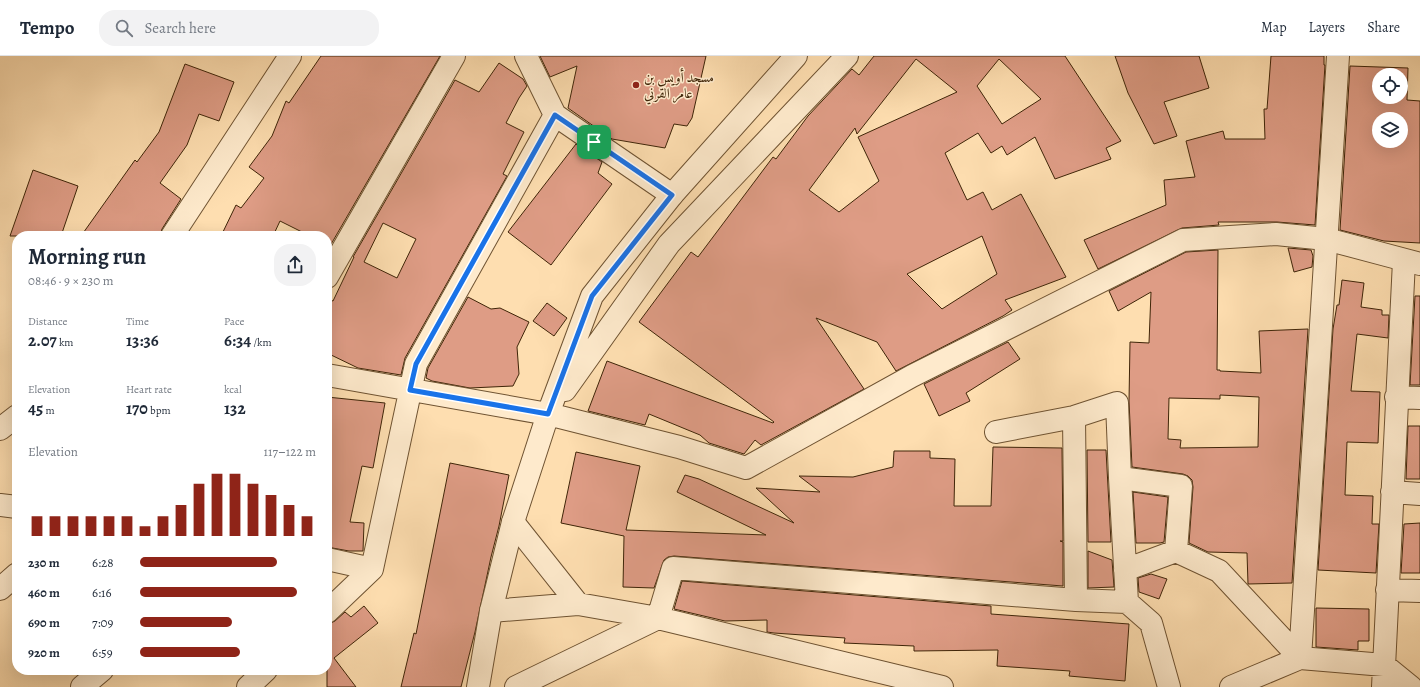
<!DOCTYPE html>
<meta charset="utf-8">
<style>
:root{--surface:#fff;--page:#f2f2f3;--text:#1f2937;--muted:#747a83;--line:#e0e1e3;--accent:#8f2418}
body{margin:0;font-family:Alegreya,Amiri,serif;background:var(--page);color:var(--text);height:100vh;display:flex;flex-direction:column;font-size:15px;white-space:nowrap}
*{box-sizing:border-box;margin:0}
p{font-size:13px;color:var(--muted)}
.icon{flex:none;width:22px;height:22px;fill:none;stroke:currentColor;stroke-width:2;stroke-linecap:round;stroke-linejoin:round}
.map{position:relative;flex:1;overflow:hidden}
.sheet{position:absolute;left:12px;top:175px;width:320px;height:444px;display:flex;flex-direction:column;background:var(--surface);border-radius:16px;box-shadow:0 4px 16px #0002}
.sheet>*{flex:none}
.tools{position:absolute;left:1372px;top:12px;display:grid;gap:8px}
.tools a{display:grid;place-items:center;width:36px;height:36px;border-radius:50%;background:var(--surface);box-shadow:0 4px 16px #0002;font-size:20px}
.pin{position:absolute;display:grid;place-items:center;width:34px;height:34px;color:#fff;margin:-17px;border-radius:8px;box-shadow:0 2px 6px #0006}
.round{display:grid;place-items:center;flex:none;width:42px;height:42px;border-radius:16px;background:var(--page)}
.headline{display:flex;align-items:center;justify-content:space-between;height:68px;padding:0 16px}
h1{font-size:22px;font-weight:600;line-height:30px}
.stats{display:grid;grid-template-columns:repeat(3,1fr);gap:6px;height:68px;padding:4px 16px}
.stats div{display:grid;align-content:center}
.stats b{font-size:17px;font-weight:600}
.stats small{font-size:11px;font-weight:400}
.stats p{font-size:11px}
.chart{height:112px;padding:8px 16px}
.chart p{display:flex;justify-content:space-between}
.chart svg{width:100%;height:72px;margin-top:4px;stroke:var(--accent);stroke-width:6}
ul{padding:0 16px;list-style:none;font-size:13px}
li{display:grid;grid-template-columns:64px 48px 1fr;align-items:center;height:30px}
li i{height:10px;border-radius:5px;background:var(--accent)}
header{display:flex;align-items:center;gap:24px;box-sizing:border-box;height:56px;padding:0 20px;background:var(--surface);border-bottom:1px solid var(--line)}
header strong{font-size:19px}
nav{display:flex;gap:22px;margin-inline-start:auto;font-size:14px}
.search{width:280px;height:36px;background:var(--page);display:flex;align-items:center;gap:10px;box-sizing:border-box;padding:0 14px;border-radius:16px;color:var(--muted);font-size:15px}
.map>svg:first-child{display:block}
.building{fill:#de9c85;stroke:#3f2508;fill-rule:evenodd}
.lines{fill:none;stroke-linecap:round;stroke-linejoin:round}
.minor-casing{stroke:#6f5332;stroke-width:24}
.tertiary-casing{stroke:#6f5332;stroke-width:24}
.minor{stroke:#feeacc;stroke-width:22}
.tertiary{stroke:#feeacc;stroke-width:22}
.route-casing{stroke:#fff;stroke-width:8}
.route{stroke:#1a73e8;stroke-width:5}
.poi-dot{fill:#8f2418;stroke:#feeacc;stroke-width:1.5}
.labels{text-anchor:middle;stroke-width:3;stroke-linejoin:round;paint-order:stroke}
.poi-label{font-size:14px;fill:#3f2508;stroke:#feeacc;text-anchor:start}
</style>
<header>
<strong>Tempo</strong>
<div class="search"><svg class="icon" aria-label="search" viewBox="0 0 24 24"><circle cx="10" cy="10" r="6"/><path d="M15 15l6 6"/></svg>Search here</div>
<nav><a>Map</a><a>Layers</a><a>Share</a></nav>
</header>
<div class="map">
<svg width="1420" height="631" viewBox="0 0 1420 631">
<rect width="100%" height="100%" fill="#fedeb0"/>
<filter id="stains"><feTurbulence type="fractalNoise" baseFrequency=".005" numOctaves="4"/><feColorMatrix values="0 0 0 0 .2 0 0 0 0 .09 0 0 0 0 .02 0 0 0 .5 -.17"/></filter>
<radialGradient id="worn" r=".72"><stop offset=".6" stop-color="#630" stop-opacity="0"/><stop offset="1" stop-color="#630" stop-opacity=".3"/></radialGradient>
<path class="building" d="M 321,0 L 440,0 L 330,190 L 327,188 L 327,180 L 310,180 L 280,165 L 273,180 L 221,180 L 236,149 L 241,152 L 264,122 L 249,111 L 272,80 L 286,45 L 289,47 Z
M 540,0 L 706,0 L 692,62 L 687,70 L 674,68 L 665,92 L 612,83 L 568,52 L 577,10 L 550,21 Z
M 874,0 L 1065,0 L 1121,85 L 1106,92 L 1111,103 L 1055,123 L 1035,81 L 1007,99 L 1002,90 L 991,97 L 978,77 L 945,97 L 967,144 L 983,136 L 992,154 L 1021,138 L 1066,221 L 1005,244 L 1012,254 L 1003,260 L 896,315 L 877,286 L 816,262 L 864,333 L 761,389 L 755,384 L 744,398 L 709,387 L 700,379 L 649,358 L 645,369 L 588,355 L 607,305 L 773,367 L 774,366 L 639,266 L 691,196 L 698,201 L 773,101 L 776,103 L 808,60 L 852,13 L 859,19 ZM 916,3 L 957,36 L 858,81 L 879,125 L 839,156 L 809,134 L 855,72 L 857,78 ZM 999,3 L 1041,43 L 1002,68 L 977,30 ZM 982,180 L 997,218 L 942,253 L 907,218 Z
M 1115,0 L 1199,0 L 1209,32 L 1164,46 L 1177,80 L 1154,88 L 1128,37 Z
M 1271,0 L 1324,0 L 1324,9 L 1325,9 L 1315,169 L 1277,166 L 1218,166 L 1219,169 L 1182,172 L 1098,213 L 1084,184 L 1166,149 L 1164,124 L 1195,121 L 1186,85 L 1223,75 L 1225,83 L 1265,83 L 1264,53 L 1267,53 Z
M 499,7 L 523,23 L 527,30 L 519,42 L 506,67 L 524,76 L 503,118 L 507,120 L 405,302 L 401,319 L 358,312 L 327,297 L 327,243 L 333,245 L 354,201 L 353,201 L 455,24 L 479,36 ZM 383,167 L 416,183 L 397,222 L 364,206 Z
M 185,8 L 234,26 L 219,65 L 199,58 L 187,89 L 160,127 L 181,143 L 162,173 L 160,179 L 81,180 L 135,104 L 137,106 L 159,76 Z
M 1350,10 L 1408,12 L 1407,44 L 1420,45 L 1420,187 L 1384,185 L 1340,174 ZM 1379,19 L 1401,19 L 1401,41 L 1379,41 ZM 1379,63 L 1401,63 L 1401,85 L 1379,85 Z
M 576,88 L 602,106 L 598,117 L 612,128 L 551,209 L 508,176 Z
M 33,114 L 78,130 L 61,180 L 10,180 Z
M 1288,192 L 1311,194 L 1313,200 L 1312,211 L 1294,216 Z
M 1218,194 L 1217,314 L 1220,314 L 1220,315 L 1261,317 L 1259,275 L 1308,273 L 1292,527 L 1248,528 L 1247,497 L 1208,496 L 1189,487 L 1193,431 L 1192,424 L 1188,420 L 1183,418 L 1132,411 L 1129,345 L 1130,286 L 1149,287 L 1151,236 L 1118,255 L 1109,235 L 1186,196 ZM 1220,339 L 1259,341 L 1258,391 L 1180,392 L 1181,384 L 1168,383 L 1169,342 L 1220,343 Z
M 1342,224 L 1364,227 L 1361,251 L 1382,254 L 1382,259 L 1389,259 L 1388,282 L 1357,278 L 1351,335 L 1380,336 L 1378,387 L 1347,386 L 1345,439 L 1373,440 L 1372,468 L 1379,468 L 1376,517 L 1318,514 L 1333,273 L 1337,249 L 1339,249 Z
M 1415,240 L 1420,240 L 1420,329 L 1410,329 Z
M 468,241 L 491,253 L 500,252 L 529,266 L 517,291 L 519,318 L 513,330 L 470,332 L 432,325 L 426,322 L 428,312 Z
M 547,247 L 567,262 L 554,280 L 533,265 Z
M 1008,286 L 1020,303 L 966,337 L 970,345 L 939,360 L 924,328 Z
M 327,341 L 385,347 L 373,412 L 362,410 L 350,466 L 364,467 L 363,495 L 349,495 L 327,491 Z
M 1408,370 L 1420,370 L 1420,423 L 1406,423 Z
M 993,391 L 1062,392 L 1063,485 L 1060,485 L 1063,486 L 1063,530 L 674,500 L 668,501 L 664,504 L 654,532 L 623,531 L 624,480 L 561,467 L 576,396 L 640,410 L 626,474 L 766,479 L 677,436 L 685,419 L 699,423 L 794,467 L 756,432 L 820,436 L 799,420 L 853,421 L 893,411 L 894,395 L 930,395 L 930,402 L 955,403 L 954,450 L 991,450 Z
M 1087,394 L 1106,394 L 1111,486 L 1088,486 Z
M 450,407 L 509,419 L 499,470 L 491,501 L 475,576 L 461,631 L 401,631 L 414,577 L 416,578 Z
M 1133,436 L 1168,441 L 1164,486 L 1160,487 L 1136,487 Z
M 1420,467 L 1420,517 L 1401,517 L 1404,468 Z
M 1088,495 L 1112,504 L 1114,531 L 1088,532 Z
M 1151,518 L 1167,523 L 1159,543 L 1139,536 L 1138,522 Z
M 682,525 L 991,550 L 991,558 L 1129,568 L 1125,625 L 1069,620 L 1070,615 L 997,610 L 998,594 L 914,595 L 914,590 L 844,587 L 845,582 L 774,577 L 767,576 L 767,564 L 725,565 L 674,553 Z
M 364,550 L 378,567 L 334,602 L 356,631 L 327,631 L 327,568 L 335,565 L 345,556 L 351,561 Z
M 1316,552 L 1369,553 L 1369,585 L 1358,585 L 1358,594 L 1316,591 Z"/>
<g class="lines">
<defs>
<path id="minor" d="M 526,0 L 555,59 L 672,139
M 172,180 L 290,0
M 327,221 L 454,0
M 327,319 L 548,358
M 1396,341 L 1420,342
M 1074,361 L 1076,544
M 0,373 L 17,360
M 996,376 L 1074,361 L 1117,347 L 1120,422 L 1127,546
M 1120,422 L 1181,430 L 1176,495
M 1392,436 L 1420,438
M 0,449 L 17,451
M 513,466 L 578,548 L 658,562 L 942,631
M 327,503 L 372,513
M 1125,514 L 1176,495 L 1219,515 L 1300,602 L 1384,609 L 1411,631
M 0,533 L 17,518
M 1387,534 L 1420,535
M 491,555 L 578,548
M 327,556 L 372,513 L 416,308 L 555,59
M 82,631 L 102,614
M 248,631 L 266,614
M 516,631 L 658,562 L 673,512 L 1076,544 L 1127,546 L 1151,567 L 1169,631
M 1231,631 L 1300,602 L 1338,0
M 1383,631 L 1404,205"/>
<path id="tertiary" d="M 565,334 L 669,188 L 847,0
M 548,358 L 679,391 L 746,412 L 912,320 L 1183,184 L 1276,178 L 1326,183 L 1420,208
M 478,631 L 491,555 L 513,466 L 548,358 L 592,240 L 672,139 L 796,0"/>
</defs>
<use href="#minor" class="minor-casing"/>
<use href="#tertiary" class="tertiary-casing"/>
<use href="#minor" class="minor"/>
<use href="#tertiary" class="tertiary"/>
</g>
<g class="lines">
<defs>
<path id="route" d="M 555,59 L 672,139 L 592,240 L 548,358 L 410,334 L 416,308 Z"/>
</defs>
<use href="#route" class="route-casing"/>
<use href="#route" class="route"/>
</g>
<circle class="poi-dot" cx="636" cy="29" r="4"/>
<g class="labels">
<g class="poi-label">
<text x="644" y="26">مسجد أويس بن<tspan x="644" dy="16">عامر القرني</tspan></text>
</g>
</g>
<rect width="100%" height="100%" filter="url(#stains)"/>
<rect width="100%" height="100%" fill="url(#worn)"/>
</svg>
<div class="tools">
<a><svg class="icon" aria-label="locate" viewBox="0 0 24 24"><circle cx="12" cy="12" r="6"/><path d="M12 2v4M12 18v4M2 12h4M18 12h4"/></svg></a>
<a><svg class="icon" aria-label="layers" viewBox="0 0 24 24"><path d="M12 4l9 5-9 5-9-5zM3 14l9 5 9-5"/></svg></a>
</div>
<div class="pin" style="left:594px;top:86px;background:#1e9e55"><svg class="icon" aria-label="arrive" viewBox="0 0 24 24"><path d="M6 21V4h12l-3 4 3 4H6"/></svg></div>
<section class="sheet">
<div class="headline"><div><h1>Morning run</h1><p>08:46 · 9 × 230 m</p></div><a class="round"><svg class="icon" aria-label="share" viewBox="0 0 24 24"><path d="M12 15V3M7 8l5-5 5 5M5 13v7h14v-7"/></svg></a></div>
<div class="stats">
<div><p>Distance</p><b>2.07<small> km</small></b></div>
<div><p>Time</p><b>13:36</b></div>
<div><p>Pace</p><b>6:34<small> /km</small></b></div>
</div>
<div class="stats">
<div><p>Elevation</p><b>45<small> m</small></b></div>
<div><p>Heart rate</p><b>170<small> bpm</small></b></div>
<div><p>kcal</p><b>132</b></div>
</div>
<div class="chart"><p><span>Elevation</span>117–122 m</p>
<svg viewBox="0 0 160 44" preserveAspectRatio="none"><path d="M5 44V32M15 44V32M25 44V32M35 44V32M45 44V32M55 44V32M65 44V38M75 44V32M85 44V25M95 44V12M105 44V6M115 44V6M125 44V12M135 44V19M145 44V25M155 44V32"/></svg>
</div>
<ul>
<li><b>230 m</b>6:28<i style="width:78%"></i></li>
<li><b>460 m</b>6:16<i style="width:89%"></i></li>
<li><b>690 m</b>7:09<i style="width:52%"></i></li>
<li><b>920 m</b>6:59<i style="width:57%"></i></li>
</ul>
</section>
</div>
